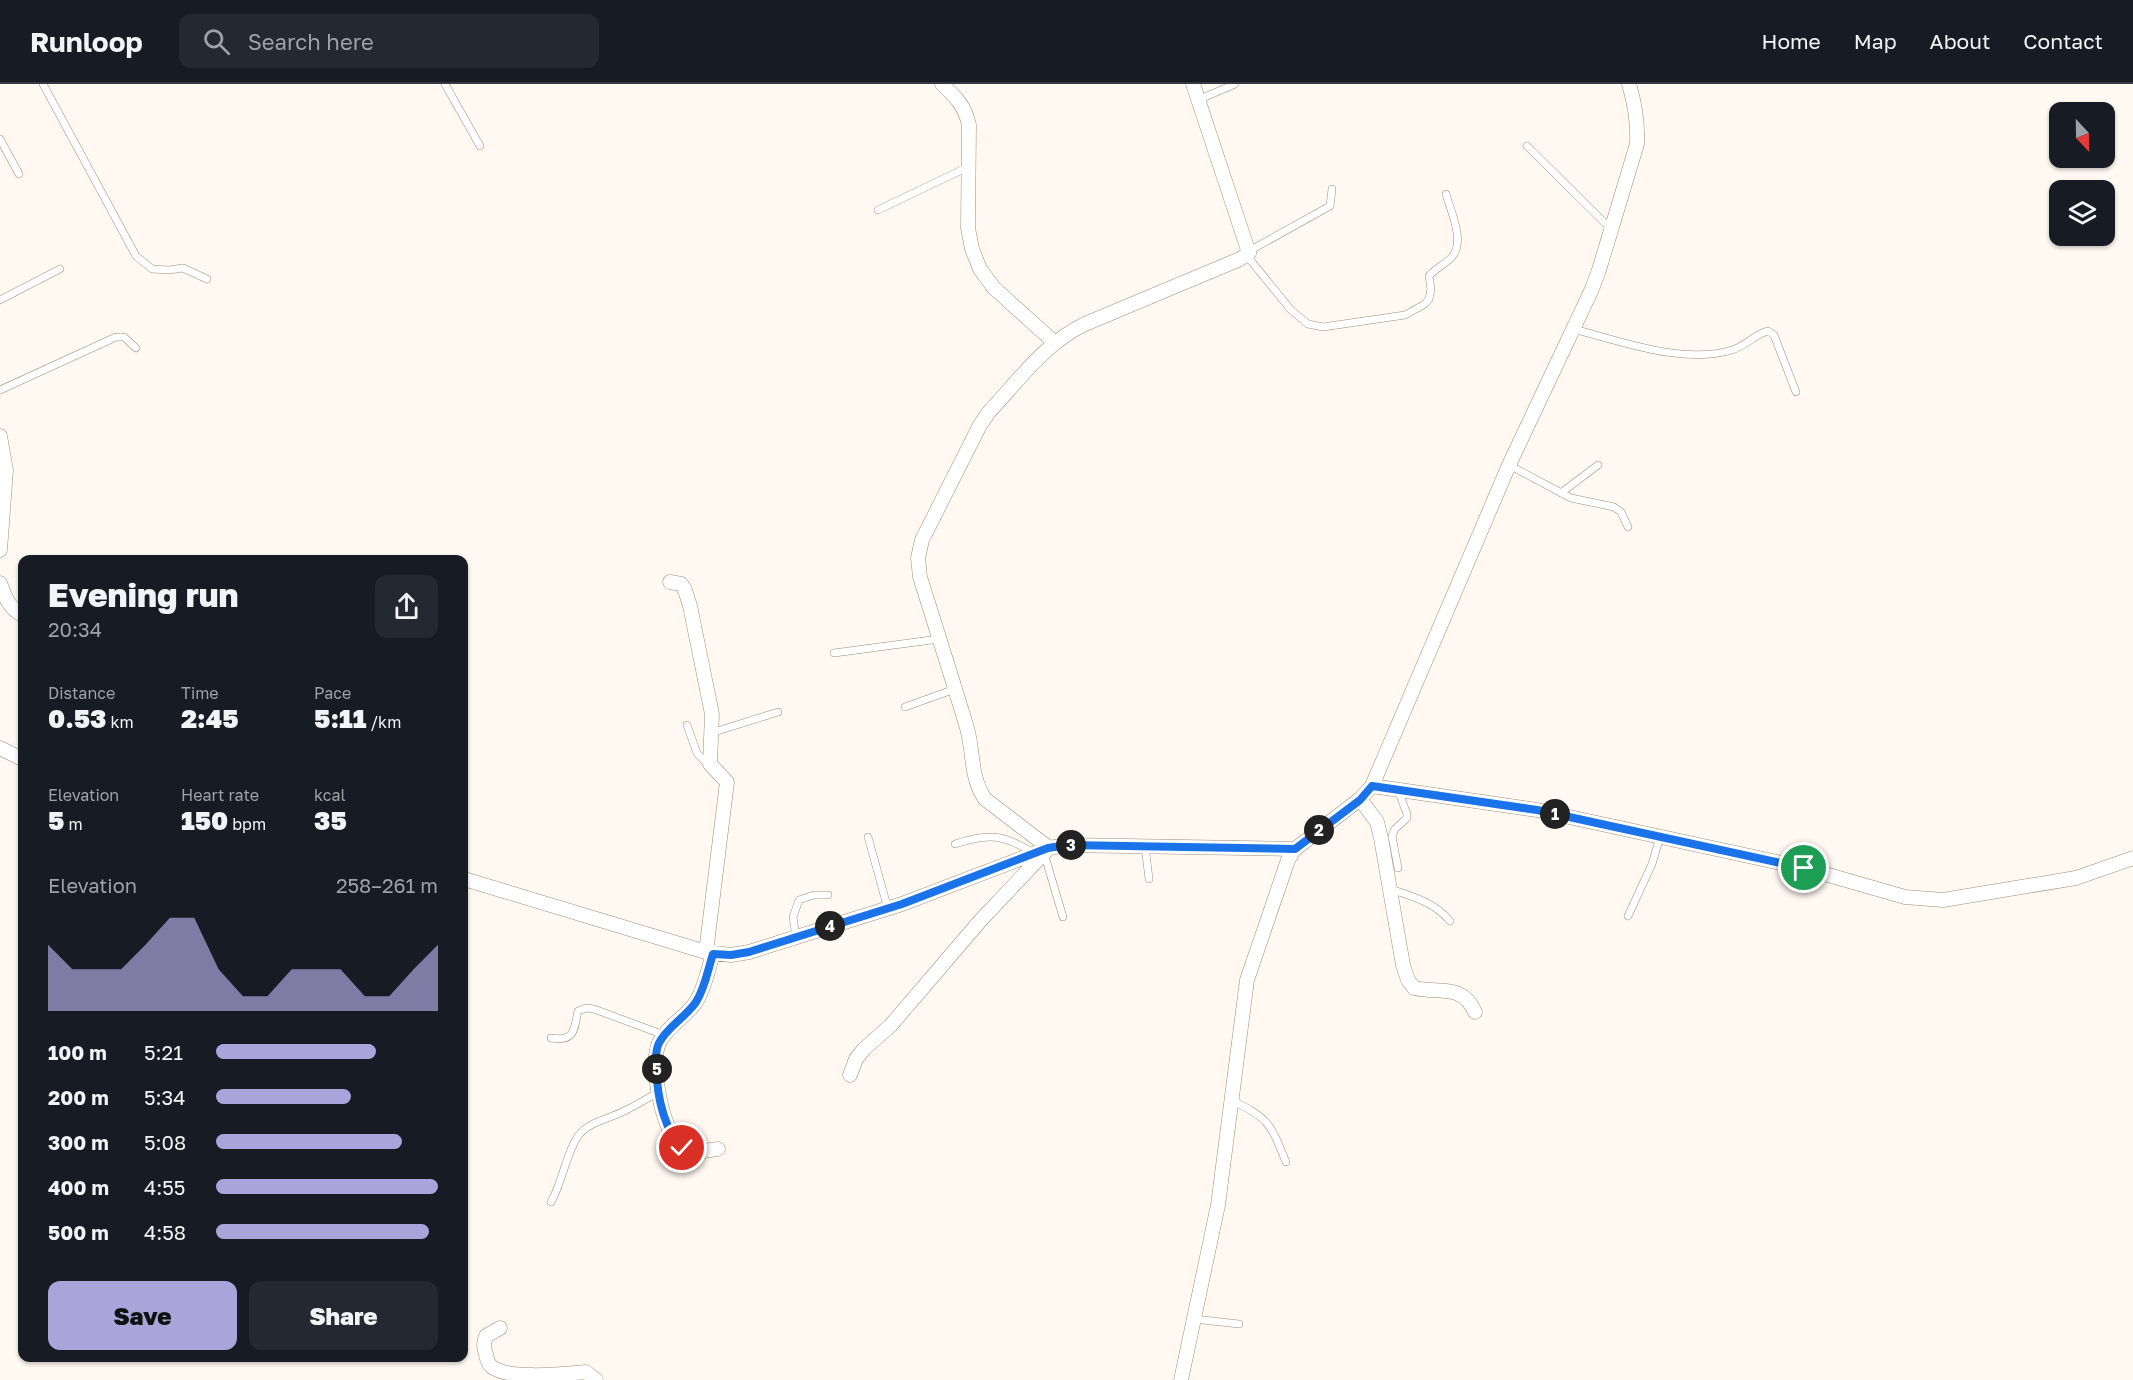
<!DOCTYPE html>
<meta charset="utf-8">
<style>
:root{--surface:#171b24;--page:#242831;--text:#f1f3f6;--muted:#9ea1a6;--line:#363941;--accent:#aba4db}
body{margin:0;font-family:"Golos Text",sans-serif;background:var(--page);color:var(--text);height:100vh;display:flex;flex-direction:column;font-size:22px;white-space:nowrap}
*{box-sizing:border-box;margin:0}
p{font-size:20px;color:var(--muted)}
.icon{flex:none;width:33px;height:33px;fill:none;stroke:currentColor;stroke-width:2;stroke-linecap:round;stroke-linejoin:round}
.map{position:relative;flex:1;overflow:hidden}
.details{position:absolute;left:18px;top:471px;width:450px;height:807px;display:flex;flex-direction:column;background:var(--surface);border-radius:12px;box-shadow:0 2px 4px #0004}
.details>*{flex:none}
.needle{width:39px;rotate:158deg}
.fabs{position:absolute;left:2049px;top:18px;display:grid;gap:12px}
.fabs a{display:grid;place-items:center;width:66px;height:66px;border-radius:12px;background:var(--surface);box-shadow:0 2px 4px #0004;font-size:30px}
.pin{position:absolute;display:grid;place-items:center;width:51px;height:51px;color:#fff;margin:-26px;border:3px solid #fff;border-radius:50%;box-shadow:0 2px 6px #0007}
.km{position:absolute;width:30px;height:30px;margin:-15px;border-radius:50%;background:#222;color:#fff;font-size:16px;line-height:30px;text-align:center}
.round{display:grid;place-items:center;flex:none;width:63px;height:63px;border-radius:12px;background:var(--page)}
.overview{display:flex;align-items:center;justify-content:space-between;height:102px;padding:0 30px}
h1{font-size:33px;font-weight:800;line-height:45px}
.metrics{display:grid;grid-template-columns:repeat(3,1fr);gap:9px;height:102px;padding:6px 30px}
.metrics div{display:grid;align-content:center}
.metrics b{font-size:26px;font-weight:800}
.metrics small{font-size:16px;font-weight:400}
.metrics p{font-size:16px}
.chart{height:168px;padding:12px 30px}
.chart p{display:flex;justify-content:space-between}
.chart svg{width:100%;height:108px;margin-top:6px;fill:var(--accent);opacity:.7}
.primary-button{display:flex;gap:12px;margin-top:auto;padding:12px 30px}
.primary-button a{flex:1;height:69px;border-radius:12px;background:var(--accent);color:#111;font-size:24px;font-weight:800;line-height:69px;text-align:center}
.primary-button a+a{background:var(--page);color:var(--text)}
ul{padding:0 30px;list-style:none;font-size:20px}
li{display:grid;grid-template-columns:96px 72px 1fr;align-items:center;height:45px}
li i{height:15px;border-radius:8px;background:var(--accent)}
header{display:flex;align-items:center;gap:36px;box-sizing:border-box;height:84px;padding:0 30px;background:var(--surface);border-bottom:2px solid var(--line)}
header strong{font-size:28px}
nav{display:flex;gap:33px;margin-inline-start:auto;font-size:21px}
.search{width:420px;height:54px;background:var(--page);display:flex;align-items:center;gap:15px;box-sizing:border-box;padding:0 21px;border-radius:12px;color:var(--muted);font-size:22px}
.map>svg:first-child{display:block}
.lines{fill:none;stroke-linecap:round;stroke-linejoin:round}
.lane-casing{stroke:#9b8f7d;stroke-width:8}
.street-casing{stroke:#9b8f7d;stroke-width:15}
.lane{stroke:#fff;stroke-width:7}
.street{stroke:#fff;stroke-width:14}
.route-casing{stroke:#fff;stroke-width:12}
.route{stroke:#1a73e8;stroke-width:8}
</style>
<header>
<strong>Runloop</strong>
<div class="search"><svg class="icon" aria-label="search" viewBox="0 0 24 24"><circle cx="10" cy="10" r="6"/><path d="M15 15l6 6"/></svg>Search here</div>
<nav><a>Home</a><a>Map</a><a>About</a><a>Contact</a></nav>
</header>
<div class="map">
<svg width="2133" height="1296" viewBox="0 0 2133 1296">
<rect width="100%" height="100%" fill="#fff9f1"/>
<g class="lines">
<defs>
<path id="lane" d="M 43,0 L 136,172 L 152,185 L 169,186 L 183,184 L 207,195
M 445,0 L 480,62
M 1198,16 L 1235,0
M 0,55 L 19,90
M 1527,62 L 1611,145
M 878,126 L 968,83
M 1249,167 L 1330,122 L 1332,105
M 1247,172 L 1291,226 L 1308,240 L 1323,243 L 1405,231 L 1425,220 L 1429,215 L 1431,205 L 1429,192 C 1437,183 1444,181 1451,174 C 1466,159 1451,128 1446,110
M 0,216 L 60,185
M 1573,245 C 1621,257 1683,281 1732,266 C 1746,262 1755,250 1768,247 L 1774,251 L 1796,308
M 0,306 L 116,253 L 124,253 L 136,264
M 1509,381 L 1571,414 L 1614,423 L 1621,428 L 1628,443
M 1561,409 L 1598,381
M 834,569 L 939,555
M 905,623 L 955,605
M 687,641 L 697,669 L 710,683
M 711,649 L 778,628
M 868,753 L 888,825
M 955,760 C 988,749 1004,750 1033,769
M 1145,762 L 1149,795
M 1044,769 L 1063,833
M 1398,784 L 1392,752 L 1395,745 L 1407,734 L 1407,730 L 1398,706
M 1390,805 C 1412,812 1434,818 1450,837
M 1628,832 L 1652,780 L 1660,753
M 796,853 L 793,833 L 799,816 L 814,811 L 828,811
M 551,954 C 575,958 574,946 578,927 L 586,924 L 594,925 L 664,951
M 1231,1016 C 1269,1034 1270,1039 1286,1078
M 551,1118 C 563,1097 565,1072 578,1052 C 588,1038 609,1035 624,1027 C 635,1022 646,1015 657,1009
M 1194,1235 L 1239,1240"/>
<path id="street" d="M 942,0 C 956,13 965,22 969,41 L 968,144 L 972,165 L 980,185 L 994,204 L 1054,258
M 0,352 L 6,386 L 0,466
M 670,498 L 681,500 L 685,506 L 690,522 L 712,630 L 710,680 L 727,698 L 706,868
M 0,499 C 5,513 9,524 22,531
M 0,664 L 22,675
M 1372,702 L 1537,726 L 1804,784 L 1905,813 L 1943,816 L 2076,794 L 2133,774
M 1360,715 L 1377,738 L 1381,754 L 1403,881 L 1408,896 L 1414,904 C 1440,910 1462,899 1475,928
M 464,795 L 706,868 L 731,871 L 749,868 L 902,820 L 1049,764 L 1067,761 L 1295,765
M 713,870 C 708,885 705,904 696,918 C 686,933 666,943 659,959 C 649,980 663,1051 682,1064 C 691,1071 707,1066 718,1065
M 850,991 L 856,975 L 864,965 L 891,941 L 980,837 L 1049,764 L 985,715 C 970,693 974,669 967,644 C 952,594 936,544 920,493 L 918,474 L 922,456 L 980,341 L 989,328 C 1019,296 1045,259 1085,240 L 1240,175 L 1249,169 L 1193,0
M 500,1244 L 486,1252 C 483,1260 484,1263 486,1271 C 487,1275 488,1280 492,1283 C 510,1296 563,1290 586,1288 L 596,1296
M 1181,1296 L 1218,1121 L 1247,896 L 1288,776 L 1295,765 L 1360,715 L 1372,702 L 1509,381 L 1592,205 L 1599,186 L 1637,60 C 1638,38 1635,20 1629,0"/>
</defs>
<use href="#lane" class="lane-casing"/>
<use href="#street" class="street-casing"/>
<use href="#lane" class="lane"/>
<use href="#street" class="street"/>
</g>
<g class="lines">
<defs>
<path id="route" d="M 682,1064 C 662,1042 657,1011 656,982 C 656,974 655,967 659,959 C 667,943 686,933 696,918 C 705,904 708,885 713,870 L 731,871 L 749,868 L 902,820 L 1048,764 L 1067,761 L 1295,765 L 1360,716 L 1372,702 L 1537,726 L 1804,784"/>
</defs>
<use href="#route" class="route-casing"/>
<use href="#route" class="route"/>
</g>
</svg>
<div class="fabs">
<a><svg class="needle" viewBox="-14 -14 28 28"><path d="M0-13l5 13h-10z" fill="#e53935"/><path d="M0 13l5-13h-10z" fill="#9ea1a6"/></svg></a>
<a><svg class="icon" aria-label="layers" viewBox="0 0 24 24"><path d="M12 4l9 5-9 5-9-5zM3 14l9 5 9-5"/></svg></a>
</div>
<div class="pin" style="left:1804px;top:784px;background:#1e9e55"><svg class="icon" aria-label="arrive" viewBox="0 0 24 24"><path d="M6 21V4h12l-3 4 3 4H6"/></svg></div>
<div class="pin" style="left:682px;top:1064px;background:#d93025"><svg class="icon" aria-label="check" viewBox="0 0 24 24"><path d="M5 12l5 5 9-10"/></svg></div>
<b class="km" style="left:1555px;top:730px">1</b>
<b class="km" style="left:1319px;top:746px">2</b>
<b class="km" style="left:1071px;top:761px">3</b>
<b class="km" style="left:830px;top:842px">4</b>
<b class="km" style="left:657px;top:985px">5</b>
<section class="details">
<div class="overview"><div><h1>Evening run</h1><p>20:34</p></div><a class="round"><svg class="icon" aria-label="share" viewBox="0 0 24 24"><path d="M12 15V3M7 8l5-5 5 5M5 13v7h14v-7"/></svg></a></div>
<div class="metrics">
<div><p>Distance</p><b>0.53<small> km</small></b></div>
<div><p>Time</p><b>2:45</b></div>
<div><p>Pace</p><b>5:11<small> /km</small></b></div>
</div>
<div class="metrics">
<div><p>Elevation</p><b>5<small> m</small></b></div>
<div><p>Heart rate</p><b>150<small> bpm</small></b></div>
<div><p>kcal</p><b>35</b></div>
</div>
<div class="chart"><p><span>Elevation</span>258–261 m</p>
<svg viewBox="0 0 160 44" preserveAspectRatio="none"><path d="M0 44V17L10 27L20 27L30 27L40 17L50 6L60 6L70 27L80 38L90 38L100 27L110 27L120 27L130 38L140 38L150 27L160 17V44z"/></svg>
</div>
<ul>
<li><b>100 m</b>5:21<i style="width:72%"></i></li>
<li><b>200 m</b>5:34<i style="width:61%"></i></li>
<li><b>300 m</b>5:08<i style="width:84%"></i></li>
<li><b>400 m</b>4:55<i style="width:100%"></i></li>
<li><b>500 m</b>4:58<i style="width:96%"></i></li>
</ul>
<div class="primary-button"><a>Save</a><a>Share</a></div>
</section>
</div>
